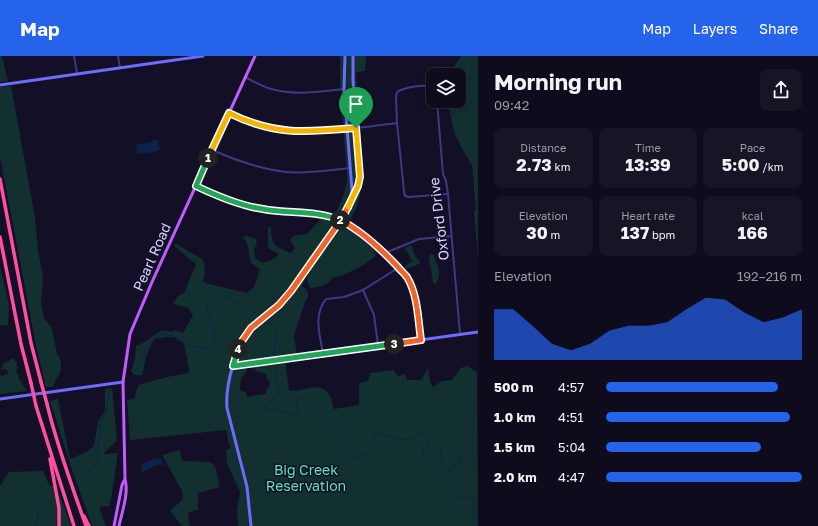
<!DOCTYPE html>
<meta charset="utf-8">
<style>
:root{--surface:#0e0b1c;--page:#171425;--text:#f1f3f6;--muted:#9b9ba3;--line:#2e2b3b;--accent:#2563eb}
body{margin:0;font-family:"Golos Text",sans-serif;background:var(--page);color:var(--text);height:100vh;display:flex;flex-direction:column;font-size:15px;white-space:nowrap}
*{box-sizing:border-box;margin:0}
p{font-size:13px;color:var(--muted)}
.icon{flex:none;width:22px;height:22px;fill:none;stroke:currentColor;stroke-width:2;stroke-linecap:round;stroke-linejoin:round}
.map{position:relative;flex:1;overflow:hidden}
.sheet{display:flex;flex-direction:column;background:var(--surface);width:340px}
.sheet>*{flex:none}
.fabs{position:absolute;left:426px;top:12px;display:grid;gap:8px}
.fabs a{display:grid;place-items:center;width:40px;height:40px;border-radius:8px;background:var(--surface);box-shadow:0 2px 6px #0003,0 0 0 1px var(--line);font-size:20px}
.pin{position:absolute;display:grid;place-items:center;width:34px;height:34px;color:#fff;margin:-41px -17px;border-radius:50% 50% 50% 0;rotate:-45deg;box-shadow:0 0 4px #0007}
.pin .icon{rotate:45deg}
.km{position:absolute;width:20px;height:20px;margin:-10px;border-radius:50%;background:#222;color:#fff;font-size:11px;line-height:20px;text-align:center}
.round{display:grid;place-items:center;flex:none;width:42px;height:42px;border-radius:8px;background:var(--page)}
.overview{display:flex;align-items:center;justify-content:space-between;height:68px;padding:0 16px}
h1{font-size:22px;font-weight:700;line-height:30px}
.figures{display:grid;grid-template-columns:repeat(3,1fr);gap:6px;height:68px;padding:4px 16px}
.figures div{display:grid;align-content:center;border-radius:8px;background:var(--page);text-align:center}
.figures b{font-size:17px;font-weight:700}
.figures small{font-size:11px;font-weight:400}
.figures p{font-size:11px}
.chart{height:112px;padding:8px 16px}
.chart p{display:flex;justify-content:space-between}
.chart svg{width:100%;height:72px;margin-top:4px;fill:var(--accent);opacity:.7}
ul{padding:0 16px;list-style:none;font-size:13px}
li{display:grid;grid-template-columns:64px 48px 1fr;align-items:center;height:30px}
li i{height:10px;border-radius:5px;background:var(--accent)}
header{display:flex;align-items:center;gap:24px;box-sizing:border-box;height:56px;padding:0 20px;background:var(--accent);color:#fff}
header strong{font-size:19px}
nav{display:flex;gap:22px;margin-inline-start:auto;font-size:14px}
main{display:flex;flex:1;min-height:0}
.map>svg:first-child{display:block}
.green{fill:#12302f;fill-rule:evenodd}
.water{fill:#0c2248}
.lines{fill:none;stroke-linecap:round;stroke-linejoin:round}
.stream{stroke:#0c2248;stroke-width:1}
.street{stroke:#3d3a85;stroke-width:2}
.secondary{stroke:#6f6bff;stroke-width:3}
.primary{stroke:#c25bff;stroke-width:3}
.highway{stroke:#ff4fa3;stroke-width:3.5}
.highway-bridge{stroke:#ff4fa3;stroke-width:3.5}
.split-1-casing{stroke:#fff;stroke-width:8}
.split-2-casing{stroke:#fff;stroke-width:8}
.split-3-casing{stroke:#fff;stroke-width:8}
.split-4-casing{stroke:#fff;stroke-width:8}
.split-5-casing{stroke:#fff;stroke-width:8}
.split-6-casing{stroke:#fff;stroke-width:8}
.split-1{stroke:#f5b400;stroke-width:5}
.split-2{stroke:#22a559;stroke-width:5}
.split-3{stroke:#f0652b;stroke-width:5}
.split-4{stroke:#22a559;stroke-width:5}
.split-5{stroke:#f0652b;stroke-width:5}
.split-6{stroke:#f5b400;stroke-width:5}
.labels{text-anchor:middle;stroke-width:3;stroke-linejoin:round;paint-order:stroke}
.street-label{font-size:14px;fill:#d9d4ff;stroke:#130f26}
.park-label{font-size:14px;fill:#5fe0c0;stroke:#130f26}
</style>
<header>
<strong>Map</strong>
<nav><a>Map</a><a>Layers</a><a>Share</a></nav>
</header>
<main>
<div class="map">
<svg width="478" height="470" viewBox="0 0 478 470">
<rect width="100%" height="100%" fill="#130f26"/>
<path class="green" d="M 0,0 L 2,0 L 8,25 L 0,26 Z
M 340,0 L 366,0 L 365,15 L 356,16 L 363,111 L 363,125 L 357,151 L 346,171 C 354,176 374,190 376,199 C 368,208 344,220 332,222 C 328,229 318,232 310,232 L 307,224 L 308,218 L 307,219 L 302,230 L 307,234 L 308,240 L 305,246 L 294,279 L 297,301 L 285,303 L 289,335 C 312,334 328,321 334,353 L 359,349 L 359,327 L 368,325 L 370,317 L 393,314 L 398,320 L 405,318 L 407,324 L 421,324 L 428,312 L 430,326 L 433,331 L 442,325 L 452,324 L 461,312 L 467,310 L 477,316 L 478,470 L 238,470 L 237,455 L 240,436 L 227,407 L 226,394 L 230,392 L 226,374 L 130,384 L 127,344 L 134,343 L 138,329 L 167,321 L 189,317 L 188,307 L 184,288 L 173,281 L 167,281 L 155,283 L 152,286 L 146,301 L 142,319 L 134,319 L 131,315 L 135,304 L 136,290 C 145,287 153,280 162,274 L 172,276 L 174,274 L 183,277 L 193,259 L 188,252 L 173,248 L 178,240 L 184,237 L 196,208 L 174,190 L 175,187 L 202,203 C 206,210 205,218 203,225 L 205,227 L 247,237 L 254,231 L 260,213 L 251,207 L 247,187 L 242,181 L 247,180 L 256,183 L 257,188 L 254,193 L 255,202 L 263,207 L 274,203 L 279,198 L 268,192 L 268,172 L 269,170 L 271,172 C 271,190 275,190 291,197 L 295,192 L 290,184 L 293,180 L 307,178 L 321,163 L 324,161 L 330,165 C 340,151 345,138 347,122 L 340,25 ZM 271,305 L 271,307 L 253,311 L 258,316 L 265,317 L 270,328 L 265,338 L 247,341 L 246,336 L 240,334 L 241,322 L 247,314 L 246,310 L 243,311 L 242,309 Z
M 461,0 L 478,0 L 478,205 L 474,155 L 476,154 L 472,109 L 462,93 L 454,76 L 449,51 L 450,45 L 459,45 L 459,19 L 451,19 L 452,14 Z
M 11,30 L 35,161 L 38,194 L 43,221 L 41,245 L 44,262 L 52,272 L 57,298 L 59,300 C 65,317 57,317 53,331 L 46,331 L 36,289 L 0,101 L 0,31 Z
M 411,189 L 415,200 L 420,206 L 419,208 L 406,213 L 404,211 L 412,205 L 405,192 Z
M 431,198 L 434,199 C 438,212 442,215 436,228 L 433,227 L 429,201 Z
M 0,210 L 9,249 L 8,270 L 0,269 Z
M 14,302 L 18,312 L 16,314 C 18,322 22,328 27,335 L 0,338 L 0,319 L 2,320 L 9,317 L 5,313 L 1,314 L 1,312 L 4,307 Z
M 112,332 L 117,384 L 103,398 L 118,397 L 110,450 L 99,451 L 106,470 L 92,470 L 72,414 L 50,345 L 58,343 L 70,403 L 86,396 L 94,390 L 98,365 L 105,355 L 105,333 Z
M 180,394 L 182,405 L 210,406 L 215,410 L 220,431 L 198,437 L 198,454 L 189,456 L 188,462 L 190,470 L 182,470 L 170,455 L 183,443 L 182,435 L 162,399 Z
M 43,415 L 49,429 L 53,430 L 58,453 L 56,470 L 0,470 L 0,430 L 9,416 Z
M 59,437 L 71,470 L 60,470 Z"/>
<path class="water" d="M 155,84 L 158,84 L 160,94 L 154,96 L 137,98 L 136,88 L 149,87 Z
M 156,402 L 161,403 L 163,409 L 157,409 L 142,416 L 141,410 L 142,408 Z"/>
<g class="lines">
<path class="stream" d="M 265,261 L 277,274 L 277,276 L 273,303
M 273,306 L 279,334 L 277,340 L 265,348 L 264,351 L 266,353 C 271,354 275,352 279,354 C 283,355 297,365 298,355 C 299,352 297,349 297,345 C 301,342 304,343 308,345 L 326,365 L 337,372 L 340,377 L 348,399 L 353,403 C 362,400 371,396 377,389 L 374,381 L 375,378 C 380,377 383,379 388,380 C 402,386 409,384 422,377 L 427,383 L 428,387 L 423,396 L 423,401 L 431,410 L 437,414 L 441,413 L 443,411 L 441,392 L 444,389 L 446,389 L 452,395 L 462,403 L 462,405 L 448,413 C 451,421 460,420 459,432 L 456,435 L 455,438 L 459,442 L 470,442 L 473,443 L 475,453 L 472,459 L 474,462 L 478,462
M 132,317 C 143,310 141,304 146,294 C 151,284 162,275 173,280 C 178,282 182,286 187,288 C 193,291 201,292 208,293 L 212,289 L 216,279 C 212,273 205,254 207,247 C 208,242 210,239 214,236 L 220,237 L 253,256 L 262,259
M 81,419 L 91,413 L 97,405 L 100,366 L 106,357 L 109,336 L 112,333
M 35,470 L 39,453 L 49,444"/>
<path class="street" d="M 74,0 L 77,17
M 118,0 L 120,11
M 245,21 C 253,25 260,29 268,32 C 292,40 319,36 344,33
M 433,31 C 424,28 405,31 397,36 L 396,41 L 397,67 L 404,135 L 405,140 L 409,141 L 448,138
M 437,45 L 443,118 L 446,125 L 448,138 L 460,278
M 229,57 C 240,63 251,68 263,71 C 304,81 355,72 397,67
M 212,94 C 235,104 260,113 286,116 C 307,118 329,114 350,112
M 196,130 L 244,149 L 279,156 L 322,158 L 341,164 L 355,172 L 385,197 L 407,221 L 415,242 L 421,284
M 385,197 L 419,183 L 451,180
M 363,234 L 374,259 L 378,289
M 323,298 C 320,279 313,259 326,243 L 344,241 L 363,234 L 398,212"/>
<path class="secondary" d="M 345,0 L 344,33 L 352,134 L 351,142
M 0,29 L 203,0
M 233,310 L 478,276
M 0,343 L 123,326
M 251,470 L 247,431 L 227,352 C 225,329 236,290 251,272 C 259,263 270,257 279,249 C 291,237 300,222 310,208 C 327,183 347,159 357,130 C 360,123 360,117 359,109 L 353,24 L 353,0"/>
<path class="primary" d="M 114,470 L 122,429 L 125,423
M 119,470 C 122,456 129,437 125,423 L 123,326 L 130,278 L 152,226 L 255,0"/>
<path class="highway" d="M 0,123 L 31,287 L 41,326
M 0,181 L 21,288 L 31,327
M 47,348 C 57,390 72,430 86,470
M 36,350 L 74,470
M 50,403 L 59,452 L 59,470
M 84,460 L 89,470"/>
<path class="highway-bridge" d="M 41,326 L 47,348
M 31,327 L 36,350"/>
</g>
<g class="lines">
<defs>
<path id="split-1" d="M 208,102 L 229,57 C 275,80 307,76 356,72"/>
<path id="split-2" d="M 208,102 L 196,130 C 217,140 240,150 263,153 C 289,158 315,154 340,164"/>
<path id="split-3" d="M 340,164 C 362,175 380,192 397,210 C 400,214 404,217 407,221 C 418,239 418,264 421,284 L 394,288"/>
<path id="split-4" d="M 238,293 L 233,310 L 394,288"/>
<path id="split-5" d="M 238,293 L 242,285 L 251,272 L 279,249 L 291,235 L 341,164 L 348,151"/>
<path id="split-6" d="M 348,151 L 358,130 L 360,121 L 356,72"/>
</defs>
<use href="#split-1" class="split-1-casing"/>
<use href="#split-2" class="split-2-casing"/>
<use href="#split-3" class="split-3-casing"/>
<use href="#split-4" class="split-4-casing"/>
<use href="#split-5" class="split-5-casing"/>
<use href="#split-6" class="split-6-casing"/>
<use href="#split-1" class="split-1"/>
<use href="#split-2" class="split-2"/>
<use href="#split-3" class="split-3"/>
<use href="#split-4" class="split-4"/>
<use href="#split-5" class="split-5"/>
<use href="#split-6" class="split-6"/>
</g>
<g class="labels">
<g class="street-label">
<text transform="translate(439 163) rotate(-97)" y="5">Oxford Drive</text>
<text transform="translate(152 201) rotate(-66)" y="5">Pearl Road</text>
</g>
<g class="park-label">
<text x="306" y="419">Big Creek<tspan x="306" dy="16">Reservation</tspan></text>
</g>
</g>
</svg>
<div class="fabs">
<a><svg class="icon" aria-label="layers" viewBox="0 0 24 24"><path d="M12 4l9 5-9 5-9-5zM3 14l9 5 9-5"/></svg></a>
</div>
<div class="pin" style="left:356px;top:72px;background:#1e9e55"><svg class="icon" aria-label="arrive" viewBox="0 0 24 24"><path d="M6 21V4h12l-3 4 3 4H6"/></svg></div>
<b class="km" style="left:208px;top:102px">1</b>
<b class="km" style="left:340px;top:164px">2</b>
<b class="km" style="left:394px;top:288px">3</b>
<b class="km" style="left:238px;top:293px">4</b>
</div>
<section class="sheet">
<div class="overview"><div><h1>Morning run</h1><p>09:42</p></div><a class="round"><svg class="icon" aria-label="share" viewBox="0 0 24 24"><path d="M12 15V3M7 8l5-5 5 5M5 13v7h14v-7"/></svg></a></div>
<div class="figures">
<div><p>Distance</p><b>2.73<small> km</small></b></div>
<div><p>Time</p><b>13:39</b></div>
<div><p>Pace</p><b>5:00<small> /km</small></b></div>
</div>
<div class="figures">
<div><p>Elevation</p><b>30<small> m</small></b></div>
<div><p>Heart rate</p><b>137<small> bpm</small></b></div>
<div><p>kcal</p><b>166</b></div>
</div>
<div class="chart"><p><span>Elevation</span>192–216 m</p>
<svg viewBox="0 0 160 44" preserveAspectRatio="none"><path d="M0 44V13L10 13L20 23L30 34L40 38L50 34L60 26L70 23L80 23L90 21L100 13L110 6L120 7L130 15L140 21L150 18L160 13V44z"/></svg>
</div>
<ul>
<li><b>500 m</b>4:57<i style="width:88%"></i></li>
<li><b>1.0 km</b>4:51<i style="width:94%"></i></li>
<li><b>1.5 km</b>5:04<i style="width:79%"></i></li>
<li><b>2.0 km</b>4:47<i style="width:100%"></i></li>
</ul>
</section>
</main>
